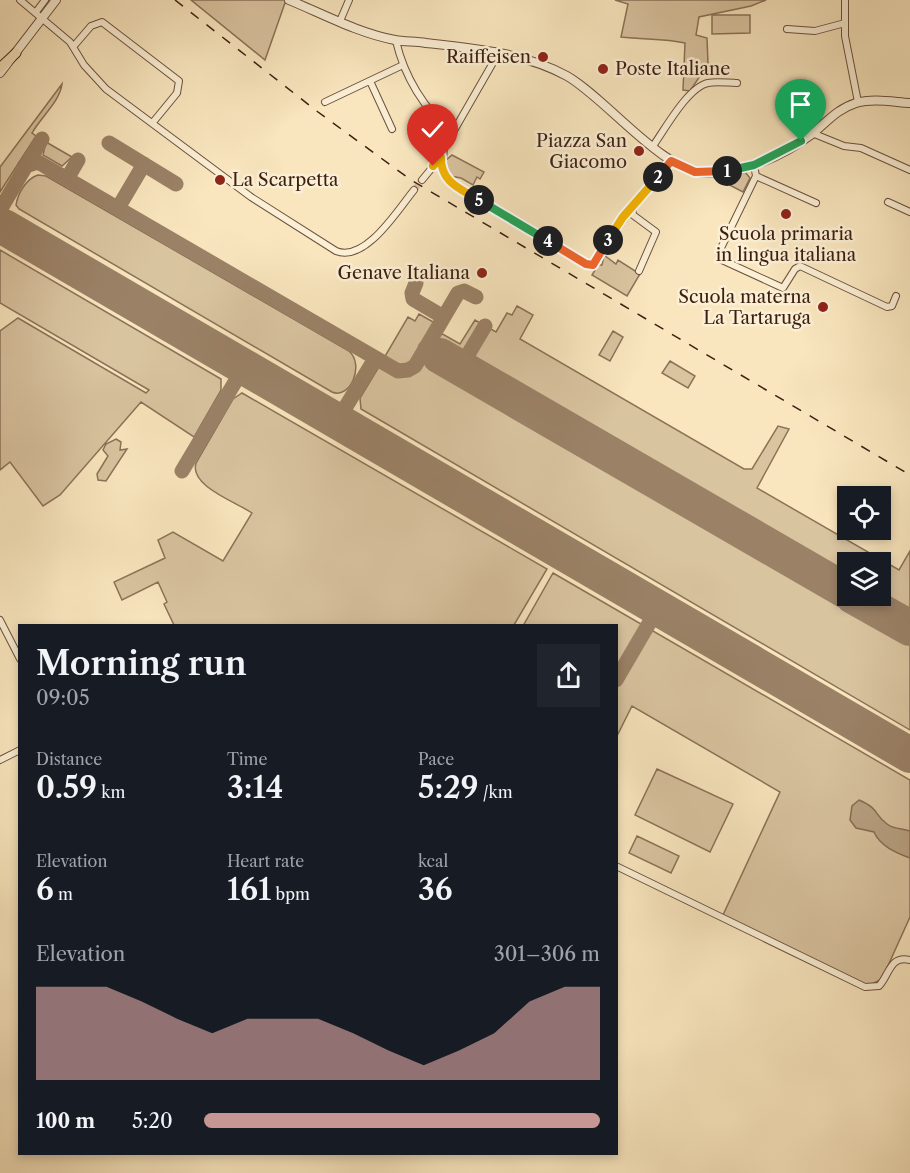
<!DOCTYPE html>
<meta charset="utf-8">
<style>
:root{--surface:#171b24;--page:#20242c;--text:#f1f3f6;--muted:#9ea1a6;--accent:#c59692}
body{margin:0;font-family:"Libre Caslon Text",serif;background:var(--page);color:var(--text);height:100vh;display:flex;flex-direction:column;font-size:22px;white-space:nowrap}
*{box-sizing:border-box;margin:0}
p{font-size:20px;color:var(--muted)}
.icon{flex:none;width:33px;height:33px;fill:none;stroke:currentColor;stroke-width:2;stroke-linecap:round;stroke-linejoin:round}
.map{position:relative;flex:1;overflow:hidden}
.panel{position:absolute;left:18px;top:624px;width:600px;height:531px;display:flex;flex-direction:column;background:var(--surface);border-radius:0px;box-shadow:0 3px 9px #0003}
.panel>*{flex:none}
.controls{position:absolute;left:837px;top:486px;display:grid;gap:12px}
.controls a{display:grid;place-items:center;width:54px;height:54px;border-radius:0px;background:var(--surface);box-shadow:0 3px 9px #0003;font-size:30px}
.pin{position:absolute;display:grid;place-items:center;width:51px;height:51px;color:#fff;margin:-62px -26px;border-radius:50% 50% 50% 0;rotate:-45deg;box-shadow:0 0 6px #0007}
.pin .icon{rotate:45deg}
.km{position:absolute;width:30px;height:30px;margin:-15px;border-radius:50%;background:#222;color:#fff;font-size:16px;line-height:30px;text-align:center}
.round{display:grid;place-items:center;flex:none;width:63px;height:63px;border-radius:0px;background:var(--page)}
.summary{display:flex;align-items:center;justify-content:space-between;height:102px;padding:0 18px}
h1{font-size:33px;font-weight:600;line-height:45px}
.figures{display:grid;grid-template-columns:repeat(3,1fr);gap:9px;height:102px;padding:6px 18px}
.figures div{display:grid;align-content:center}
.figures b{font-size:30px;font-weight:600}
.figures small{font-size:16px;font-weight:400}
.figures p{font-size:16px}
.chart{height:168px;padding:12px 18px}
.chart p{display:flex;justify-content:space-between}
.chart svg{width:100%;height:108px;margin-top:6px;fill:var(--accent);opacity:.7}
ul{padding:0 18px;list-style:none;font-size:20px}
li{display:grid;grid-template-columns:96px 72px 1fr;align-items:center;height:45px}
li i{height:15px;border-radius:8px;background:var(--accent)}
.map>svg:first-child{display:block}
.green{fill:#d9c4a0;stroke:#8b7258;stroke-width:1.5;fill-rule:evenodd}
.water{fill:#b9a283;stroke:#876e55;stroke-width:1.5}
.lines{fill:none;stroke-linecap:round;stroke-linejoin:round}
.taxiway{stroke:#9b8267;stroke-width:15}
.runway{stroke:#9b8267;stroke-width:36}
.minor-tunnel{stroke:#d3be9b;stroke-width:6;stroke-dasharray:6 3;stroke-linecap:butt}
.minor-casing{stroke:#6c513c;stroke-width:8}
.tertiary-casing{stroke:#6c513c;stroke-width:10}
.primary-casing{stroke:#3d1f10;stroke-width:11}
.minor{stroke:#fbefd5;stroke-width:6}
.tertiary{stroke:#fbefd5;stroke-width:8}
.primary{stroke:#f9e6be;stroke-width:9}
.rail{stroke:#3d1f10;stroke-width:1.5;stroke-dasharray:10 10;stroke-linecap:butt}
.split-1-casing{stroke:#fff;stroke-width:12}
.split-2-casing{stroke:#fff;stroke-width:12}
.split-3-casing{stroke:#fff;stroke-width:12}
.split-4-casing{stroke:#fff;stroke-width:12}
.split-5-casing{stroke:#fff;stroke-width:12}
.split-6-casing{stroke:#fff;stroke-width:12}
.split-1{stroke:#22a559;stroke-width:8}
.split-2{stroke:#f0652b;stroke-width:8}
.split-3{stroke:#f5b400;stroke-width:8}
.split-4{stroke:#f0652b;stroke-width:8}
.split-5{stroke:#22a559;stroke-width:8}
.split-6{stroke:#f5b400;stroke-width:8}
.poi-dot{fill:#8f2418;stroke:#fbefd5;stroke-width:2}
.labels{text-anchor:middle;stroke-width:5;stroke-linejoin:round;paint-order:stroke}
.poi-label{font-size:18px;fill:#3d1f10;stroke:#fbefd5;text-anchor:end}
</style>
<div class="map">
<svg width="910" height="1173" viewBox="0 0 910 1173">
<rect width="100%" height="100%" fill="#f9e6be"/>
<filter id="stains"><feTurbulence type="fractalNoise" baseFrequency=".00333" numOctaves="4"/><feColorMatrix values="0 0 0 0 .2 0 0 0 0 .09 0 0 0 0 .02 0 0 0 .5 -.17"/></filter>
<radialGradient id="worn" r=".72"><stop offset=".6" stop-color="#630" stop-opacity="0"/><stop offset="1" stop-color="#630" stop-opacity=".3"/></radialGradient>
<path class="green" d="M 191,0 L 286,0 L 265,60 Z
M 615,0 L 766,0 L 751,6 L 699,17 L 696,35 L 707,38 L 708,64 L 690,91 L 683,90 L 685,43 C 663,38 644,40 621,37 L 628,4 Z
M 712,15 L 750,15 L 750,33 L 712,34 Z
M 62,84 C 60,101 41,117 32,133 L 36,136 L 0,192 L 0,167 Z
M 46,142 L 72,157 L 62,166 L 43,155 Z
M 452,155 L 484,172 L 480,179 L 477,177 L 473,185 L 461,178 L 450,176 L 444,162 Z
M 745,172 L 750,178 L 743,192 L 722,181 Z
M 38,175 L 46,176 L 349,351 C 365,365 350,400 332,392 L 19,209 L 16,205 C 18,193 26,179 38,175 Z
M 0,250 L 221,379 L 221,390 L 194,437 L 141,402 L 60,495 L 43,506 L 10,462 L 0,470 L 0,331 L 18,318 L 146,393 L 149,390 L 0,303 Z
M 604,255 L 616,264 L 618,260 L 640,274 L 627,296 L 592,275 L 598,265 L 602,265 Z
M 517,306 L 533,315 L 520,339 L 744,469 L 752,469 L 778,426 L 789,429 L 757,488 L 899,570 L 910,551 L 910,730 L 361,409 L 360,398 L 380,365 C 393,373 403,380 417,369 L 439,332 L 460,344 L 475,320 L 496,332 L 507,313 L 512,315 ZM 848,562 L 880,562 L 880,596 L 848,596 Z
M 419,314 L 435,323 L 412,362 L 398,367 L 384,358 L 408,317 L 415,321 Z
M 613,331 L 623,337 L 610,361 L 599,355 Z
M 670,361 L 695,376 L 688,388 L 662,373 Z
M 242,393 L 547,569 L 514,625 L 174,625 L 164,604 L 167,602 L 158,582 L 122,600 L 114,582 L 165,558 L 158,540 L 173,532 L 223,561 L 252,513 C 236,502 189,486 196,463 L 233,399 Z
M 116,439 L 121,442 L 120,450 L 127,449 L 106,481 L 98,480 L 97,474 L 108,456 L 103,450 L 106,444 Z
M 553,573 L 910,780 L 910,917 L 882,979 L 868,986 L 723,915 L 780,792 L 632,706 L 617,736 L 616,626 L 523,626 Z
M 657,769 L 733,804 L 710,852 L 635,815 Z
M 637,836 L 679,856 L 671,873 L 629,853 Z"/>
<path class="water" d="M 859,800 C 880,809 874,815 887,824 C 895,830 902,828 910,831 L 910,858 C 896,853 880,846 874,832 L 856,828 L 850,820 L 852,806 Z"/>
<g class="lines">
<path class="taxiway" d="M 109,143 L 176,184
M 26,166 L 38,162 L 398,371 L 408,370 L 415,366 L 458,293 L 464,291 L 476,297
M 67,179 L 78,160
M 118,208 L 144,164
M 0,210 L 42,139
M 0,224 L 4,227
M 416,283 L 412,293 L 413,299 L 440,315 L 441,321
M 425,348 L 440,356
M 460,368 L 485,326
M 344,411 L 343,420 L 352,429
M 323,413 L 332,416 L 342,413 L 373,362 L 381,361
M 182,471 L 244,367
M 616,680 L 658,608"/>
<path class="runway" d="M 4,227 L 910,755
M 440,356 L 848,592
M 853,596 L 910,628"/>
<path class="minor-tunnel" d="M 414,190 L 422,180"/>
<defs>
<path id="minor" d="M 20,0 L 70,42 L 84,65 L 106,89 L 251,197 L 336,251 C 365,263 397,211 414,190
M 845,0 L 845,36 L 858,102
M 36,12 L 45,0
M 340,21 L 349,0
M 787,29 L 815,31 L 845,23
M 396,41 C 404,75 424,111 453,132
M 73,47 L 91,26 L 102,22 L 179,81 L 177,93 L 154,121
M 498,54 L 444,148 L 442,170 L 449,181 L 586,264 L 593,265 L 632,207
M 370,81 L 392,129
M 325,102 L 403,65
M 812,133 L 844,146 L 861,148 L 910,170
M 434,143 L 446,127
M 653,146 C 665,129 688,87 708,83 C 717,81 728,83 737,83
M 754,165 L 756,176 L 721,248 L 719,255 L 722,260 L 783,288 L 795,269 L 800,266 L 887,307 L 892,306 L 896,296
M 756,176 L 816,203
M 422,180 L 441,157
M 888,202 L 910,212
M 639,271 L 656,232 L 633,215 L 632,207 L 671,161
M 0,620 L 20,659
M 0,760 L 20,750
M 616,866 L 865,987 L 879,986 C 890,974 890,955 910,960"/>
<path id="tertiary" d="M 289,0 C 323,14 358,33 395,40 C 405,42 416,41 426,43 C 472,48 526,53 567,76 C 607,99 663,173 707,173 C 744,173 783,156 812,134 C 827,122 837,109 856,103 C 873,98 893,102 910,103
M 0,73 L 56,0"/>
<path id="primary" d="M 0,68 L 16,53"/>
</defs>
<use href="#minor" class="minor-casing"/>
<use href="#tertiary" class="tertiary-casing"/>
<use href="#primary" class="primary-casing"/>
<use href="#minor" class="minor"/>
<use href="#tertiary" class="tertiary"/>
<use href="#primary" class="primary"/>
<path class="rail" d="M 175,0 L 318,112 L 411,180 L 910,475"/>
</g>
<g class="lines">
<defs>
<path id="split-1" d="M 727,171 L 754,165 L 801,141"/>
<path id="split-2" d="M 658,177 L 671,161 L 695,172 L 727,171"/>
<path id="split-3" d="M 608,240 L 623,217 L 658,177"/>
<path id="split-4" d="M 548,241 L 586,264 L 593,265 L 608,240"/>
<path id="split-5" d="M 479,200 L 548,241"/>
<path id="split-6" d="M 433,166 L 441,157 C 440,182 461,189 479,200"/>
</defs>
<use href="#split-1" class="split-1-casing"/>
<use href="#split-2" class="split-2-casing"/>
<use href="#split-3" class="split-3-casing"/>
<use href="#split-4" class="split-4-casing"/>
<use href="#split-5" class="split-5-casing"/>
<use href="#split-6" class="split-6-casing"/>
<use href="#split-1" class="split-1"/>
<use href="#split-2" class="split-2"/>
<use href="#split-3" class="split-3"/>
<use href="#split-4" class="split-4"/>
<use href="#split-5" class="split-5"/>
<use href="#split-6" class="split-6"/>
</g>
<g class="poi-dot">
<circle cx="543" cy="57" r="6"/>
<circle cx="603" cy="69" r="6"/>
<circle cx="639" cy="151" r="6"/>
<circle cx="220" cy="180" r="6"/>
<circle cx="786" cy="214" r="6"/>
<circle cx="482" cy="273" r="6"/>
<circle cx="823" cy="307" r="6"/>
</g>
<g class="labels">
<g class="poi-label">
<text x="531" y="63">Raiffeisen</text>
<text x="615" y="75" text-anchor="start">Poste Italiane</text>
<text x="627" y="147">Piazza San<tspan x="627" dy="21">Giacomo</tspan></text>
<text x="232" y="186" text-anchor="start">La Scarpetta</text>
<text x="786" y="240" text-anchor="middle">Scuola primaria<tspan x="786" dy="21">in lingua italiana</tspan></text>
<text x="470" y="279">Genave Italiana</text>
<text x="811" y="303">Scuola materna<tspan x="811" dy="21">La Tartaruga</tspan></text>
</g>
</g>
<rect width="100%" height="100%" filter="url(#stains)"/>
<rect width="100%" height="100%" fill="url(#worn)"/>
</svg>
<div class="controls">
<a><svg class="icon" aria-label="locate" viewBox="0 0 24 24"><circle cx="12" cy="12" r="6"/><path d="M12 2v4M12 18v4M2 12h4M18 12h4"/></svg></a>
<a><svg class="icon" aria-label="layers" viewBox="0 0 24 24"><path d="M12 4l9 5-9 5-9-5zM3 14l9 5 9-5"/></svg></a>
</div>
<div class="pin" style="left:801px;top:141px;background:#1e9e55"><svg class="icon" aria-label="arrive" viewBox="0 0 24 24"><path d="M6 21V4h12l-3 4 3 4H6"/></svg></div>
<div class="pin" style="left:433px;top:166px;background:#d93025"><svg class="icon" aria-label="check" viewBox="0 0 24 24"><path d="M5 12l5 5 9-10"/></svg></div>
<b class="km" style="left:727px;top:171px">1</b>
<b class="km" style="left:658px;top:177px">2</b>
<b class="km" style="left:608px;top:240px">3</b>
<b class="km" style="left:548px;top:241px">4</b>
<b class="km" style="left:479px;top:200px">5</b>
<section class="panel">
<div class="summary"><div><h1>Morning run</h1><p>09:05</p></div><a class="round"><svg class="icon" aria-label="share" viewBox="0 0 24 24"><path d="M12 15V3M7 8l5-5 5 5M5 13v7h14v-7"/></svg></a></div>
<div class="figures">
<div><p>Distance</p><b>0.59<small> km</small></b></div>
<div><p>Time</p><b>3:14</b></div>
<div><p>Pace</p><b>5:29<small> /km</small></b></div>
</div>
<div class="figures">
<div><p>Elevation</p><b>6<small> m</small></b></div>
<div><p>Heart rate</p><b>161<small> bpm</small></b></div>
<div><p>kcal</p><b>36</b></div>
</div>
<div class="chart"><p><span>Elevation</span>301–306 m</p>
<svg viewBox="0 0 160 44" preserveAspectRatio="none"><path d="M0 44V6L10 6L20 6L30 12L40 19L50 25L60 19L70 19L80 19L90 25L100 32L110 38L120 32L130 25L140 12L150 6L160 6V44z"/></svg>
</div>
<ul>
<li><b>100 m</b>5:20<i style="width:100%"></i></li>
</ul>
</section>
</div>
